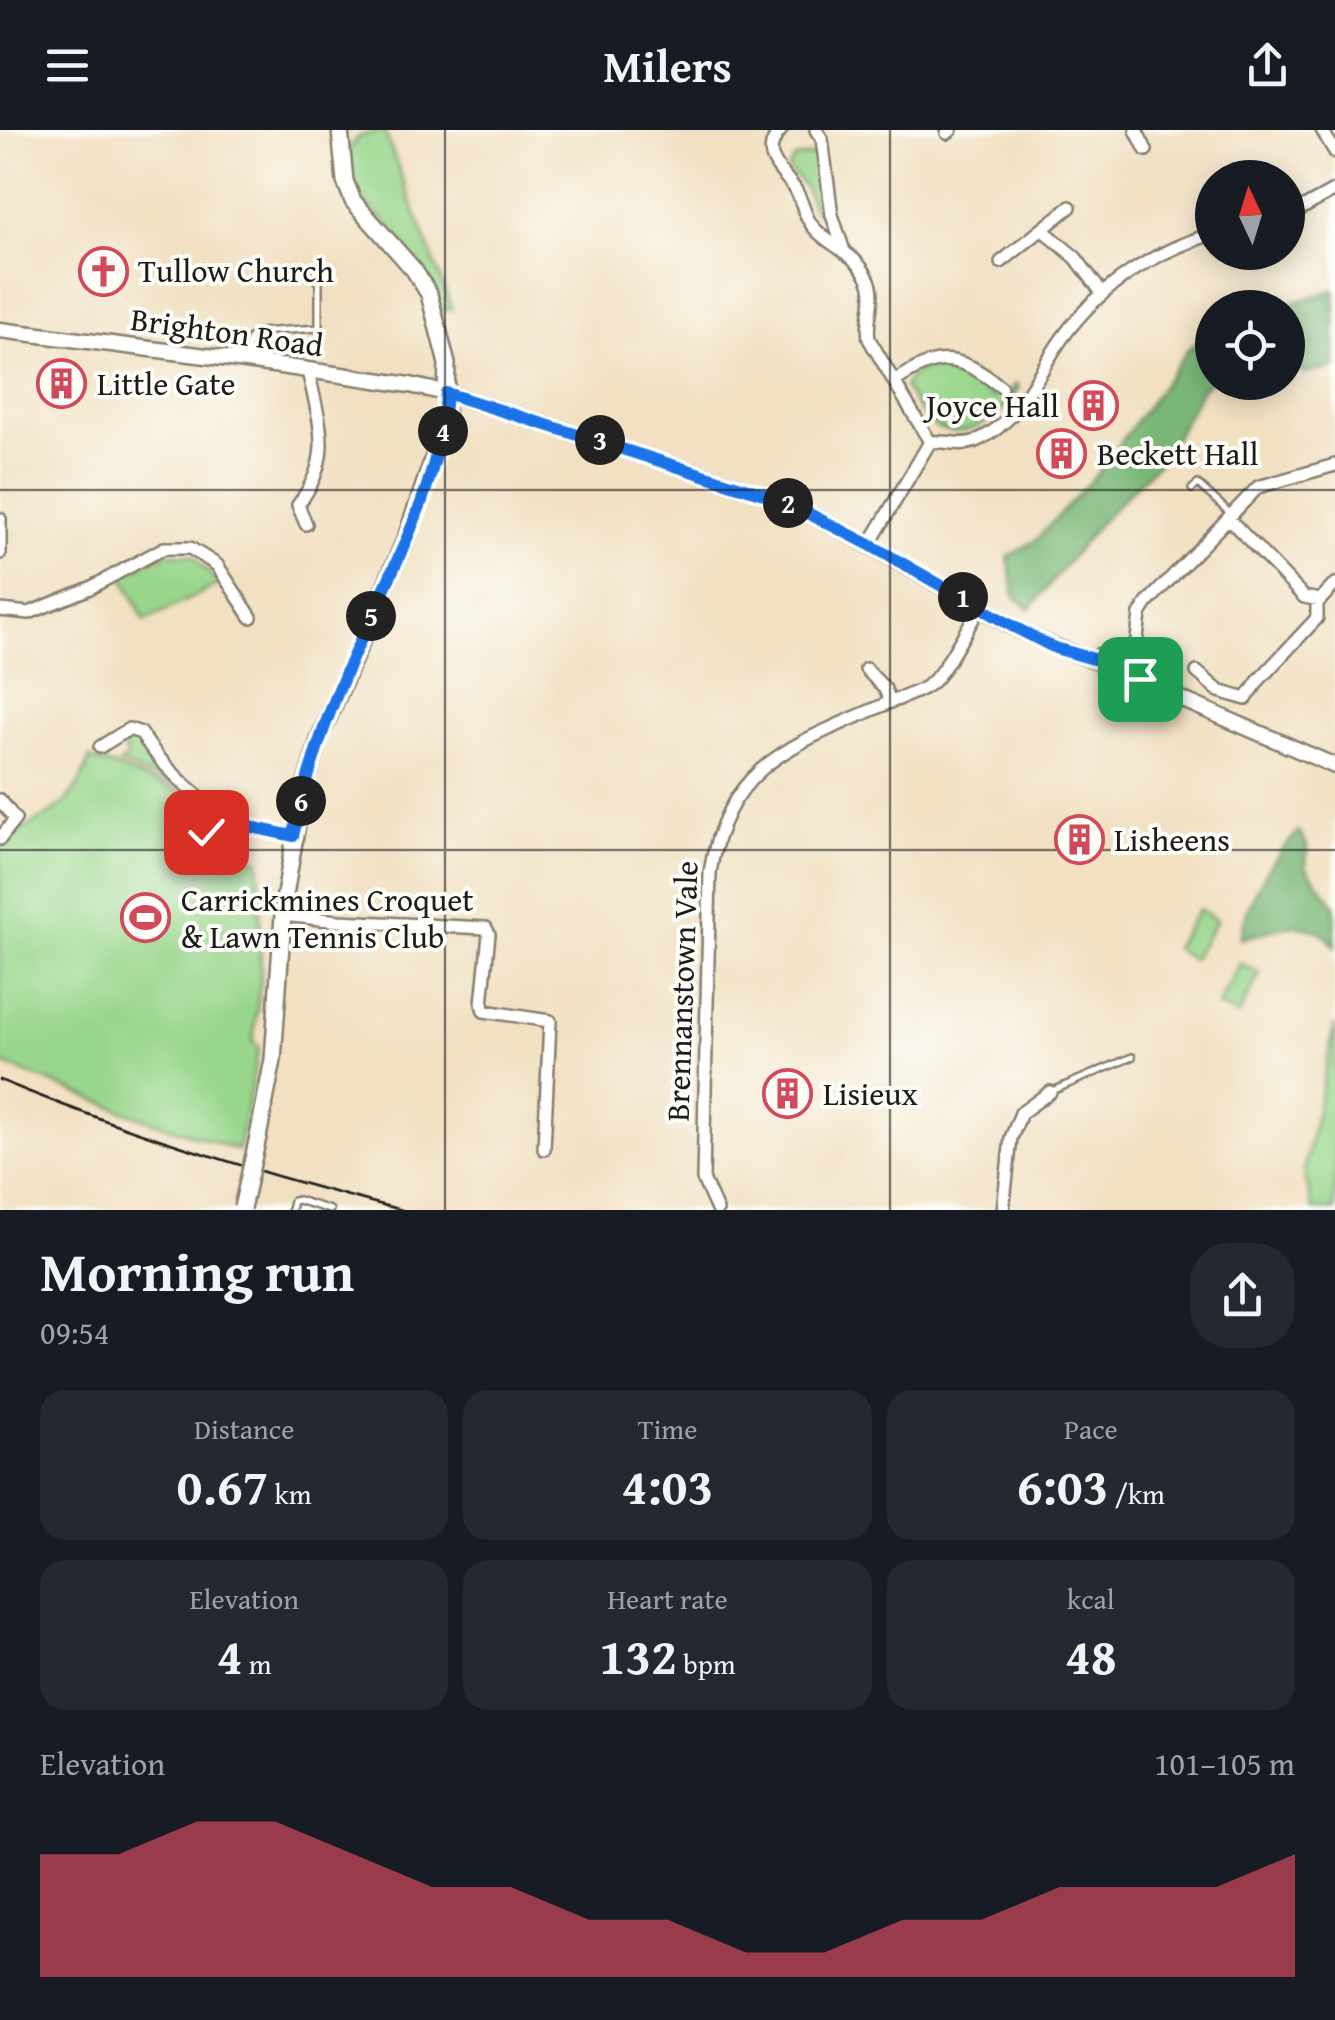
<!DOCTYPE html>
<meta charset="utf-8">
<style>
:root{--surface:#171b24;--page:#242831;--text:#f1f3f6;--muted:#9ea1a6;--accent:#d1495b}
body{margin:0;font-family:"Gentium Book Plus",serif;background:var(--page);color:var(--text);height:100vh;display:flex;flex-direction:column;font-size:38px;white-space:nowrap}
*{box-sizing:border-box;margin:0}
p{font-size:32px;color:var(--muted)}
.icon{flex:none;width:55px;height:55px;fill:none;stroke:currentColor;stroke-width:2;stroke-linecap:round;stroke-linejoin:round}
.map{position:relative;height:1080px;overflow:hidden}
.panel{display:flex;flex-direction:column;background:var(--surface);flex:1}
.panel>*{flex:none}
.needle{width:65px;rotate:356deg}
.controls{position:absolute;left:1195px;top:30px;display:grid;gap:20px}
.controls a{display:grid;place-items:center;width:110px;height:110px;border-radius:50%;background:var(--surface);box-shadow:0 5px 25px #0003;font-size:50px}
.pin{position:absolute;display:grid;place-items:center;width:85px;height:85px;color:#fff;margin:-42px;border-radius:20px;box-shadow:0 5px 15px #0006}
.km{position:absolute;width:50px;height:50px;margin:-25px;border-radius:50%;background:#222;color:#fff;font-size:28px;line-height:50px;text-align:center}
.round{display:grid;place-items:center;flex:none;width:105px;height:105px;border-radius:40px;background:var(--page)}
.overview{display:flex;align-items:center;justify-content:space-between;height:170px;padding:0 40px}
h1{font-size:55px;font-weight:800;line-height:75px}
.figures{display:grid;grid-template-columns:repeat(3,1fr);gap:15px;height:170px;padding:10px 40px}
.figures div{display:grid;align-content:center;border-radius:25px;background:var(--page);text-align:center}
.figures b{font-size:50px;font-weight:800}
.figures small{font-size:28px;font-weight:400}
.figures p{font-size:28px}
.chart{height:280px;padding:20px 40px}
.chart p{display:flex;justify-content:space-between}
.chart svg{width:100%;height:180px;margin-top:10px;fill:var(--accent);opacity:.7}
header{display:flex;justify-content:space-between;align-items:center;height:130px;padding:0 40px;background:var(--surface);font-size:45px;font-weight:800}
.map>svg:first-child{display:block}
.green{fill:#98d68b;stroke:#5a7954;stroke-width:2.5}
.forest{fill:#7ab777;stroke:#4b6a4a;stroke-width:2.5}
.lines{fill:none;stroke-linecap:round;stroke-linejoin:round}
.service-casing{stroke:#867e6e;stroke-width:10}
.minor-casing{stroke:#867e6e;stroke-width:16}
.tertiary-casing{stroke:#867e6e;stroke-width:19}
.secondary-casing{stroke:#867e6e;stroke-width:20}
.service{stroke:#fff;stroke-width:5}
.minor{stroke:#fff;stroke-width:11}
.tertiary{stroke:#fff;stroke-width:14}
.secondary{stroke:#fff;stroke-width:15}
.tram{stroke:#1c1c1c;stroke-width:2.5}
.secondary-bridge-casing{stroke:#867e6e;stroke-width:20;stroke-linecap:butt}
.secondary-bridge{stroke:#fff;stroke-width:15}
.route-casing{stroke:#fff;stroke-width:20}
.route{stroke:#1a73e8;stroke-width:12}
.grid{fill:none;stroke:#1c1c1c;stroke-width:2.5;stroke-opacity:0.55}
.labels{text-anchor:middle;stroke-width:8;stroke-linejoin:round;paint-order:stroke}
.poi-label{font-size:32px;fill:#1c1c1c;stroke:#fdfcf7;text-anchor:start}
.street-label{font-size:32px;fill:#1c1c1c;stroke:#fdfcf7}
</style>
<header><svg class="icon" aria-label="menu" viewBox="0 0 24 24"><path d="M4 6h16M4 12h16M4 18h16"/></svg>Milers<svg class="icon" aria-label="share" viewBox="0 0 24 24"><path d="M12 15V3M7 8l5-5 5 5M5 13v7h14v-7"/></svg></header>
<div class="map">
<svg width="1335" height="1080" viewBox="0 0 1335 1080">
<rect width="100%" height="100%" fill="#fdfcf7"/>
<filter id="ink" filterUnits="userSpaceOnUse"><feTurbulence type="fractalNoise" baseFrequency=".01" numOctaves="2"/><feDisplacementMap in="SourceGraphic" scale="20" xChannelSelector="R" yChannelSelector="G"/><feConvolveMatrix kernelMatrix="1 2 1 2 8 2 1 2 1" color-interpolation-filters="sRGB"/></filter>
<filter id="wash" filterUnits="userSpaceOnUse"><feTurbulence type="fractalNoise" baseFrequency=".0048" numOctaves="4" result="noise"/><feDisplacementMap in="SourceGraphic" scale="40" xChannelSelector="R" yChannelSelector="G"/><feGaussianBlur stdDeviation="2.25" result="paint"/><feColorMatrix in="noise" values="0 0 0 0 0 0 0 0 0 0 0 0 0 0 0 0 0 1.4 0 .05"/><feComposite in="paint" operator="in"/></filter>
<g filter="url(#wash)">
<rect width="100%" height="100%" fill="#f1e0c1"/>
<path class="green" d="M 384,0 L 452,179 L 438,180 L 411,126 L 392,99 L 352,60 L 344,25 L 358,7 Z
M 815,25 L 826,81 L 819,83 L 817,80 L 814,81 L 805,57 L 788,39 L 795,28 Z
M 942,236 L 942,239 L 962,243 L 963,240 L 982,250 L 985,263 L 994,267 L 998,262 L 1008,267 L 1016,254 L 1019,257 C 1005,284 972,310 941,299 C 926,294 912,270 904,257 C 910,241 926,239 942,236 Z
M 168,423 L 193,426 L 219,454 L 145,491 L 122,445 Z
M 132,605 L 137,606 L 156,636 L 186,660 L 119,634 L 127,628 L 122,611 Z
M 90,628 L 180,662 L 222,690 L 211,716 L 259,730 L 261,847 L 253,912 L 259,918 L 238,1020 L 142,988 L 0,933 L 0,716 C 41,681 70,689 90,628 Z
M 1199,779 L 1217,790 L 1192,830 L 1174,818 Z
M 1240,833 L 1260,843 L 1238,886 L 1218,876 Z
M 1335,894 L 1335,1080 L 1313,1080 L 1304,1041 Z"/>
<path class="forest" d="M 1335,160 L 1335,238 L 1304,243 L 1288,236 L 1288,178 L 1278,177 Z
M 1212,204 L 1212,249 L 1202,259 L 1165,326 L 1098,394 L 1030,479 L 1015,467 L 1008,427 L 1036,410 L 1104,336 L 1189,218 Z
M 1299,701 L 1307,715 L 1306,737 L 1335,775 L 1335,817 C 1311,782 1275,800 1240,809 C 1246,769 1272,729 1299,701 Z"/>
</g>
<g filter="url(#ink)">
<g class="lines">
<defs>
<path id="service" d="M 246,228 L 250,208 L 258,202 L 319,198 L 319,153 L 309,142
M 1192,359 L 1198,354 L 1231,384
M 176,709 L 199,713 L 215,682
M 1052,961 L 1132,927
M 291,1080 L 293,1071 L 298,1070 L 330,1080"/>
<path id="minor" d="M 781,0 C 758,25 781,39 795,59 C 804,73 804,89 817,101 C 834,118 856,124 868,148 C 878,167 865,189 869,209 L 930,312
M 816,0 L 822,9 L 832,85 L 843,118
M 1136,0 L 1146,20
M 1322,0 L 1335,22
M 947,3 L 951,0
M 1288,86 L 1335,60
M 1044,101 L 1076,128 L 1102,163
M 1001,132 L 1070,77
M 894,252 C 939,221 958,224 1001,257
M 930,312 C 946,310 961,317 976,311 C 1023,290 1035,245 1063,207 C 1100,156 1153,122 1212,104
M 1228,388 L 1304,467 L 1320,470 L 1335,454
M 0,389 L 0,423
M 306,394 L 298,375 C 334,327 320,295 308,241
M 869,415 L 930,312
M 0,480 L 29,483 L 90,458 L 164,418 L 190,418 L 217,435 L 251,487
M 1136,517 L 1140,484 L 1147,473 L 1258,357 L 1335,335
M 866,539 L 885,559 L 890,572
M 1197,542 L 1219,561 L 1246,569 L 1259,550 L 1317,488 L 1317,471
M 100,617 L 129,599 L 141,603 C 160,635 211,684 247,696 C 261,701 278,703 293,706
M 0,670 L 15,689 L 0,709
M 283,785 L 339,791 L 486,798 L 489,804 L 482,874 L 484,881 L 550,891 L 544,1019
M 717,1080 L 703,1049 L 710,742 C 728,634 791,616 881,576 C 896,569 917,564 930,554 C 945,543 968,494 981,477
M 1003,1080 L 1011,1008 L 1021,983 L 1050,962"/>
<path id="tertiary" d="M 0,200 L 246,231 L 410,255 L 446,263 L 782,370 L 869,415 L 1013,497 L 1055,517 L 1120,539
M 1099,526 L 1120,526 L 1128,519 L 1140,517 L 1151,528 L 1150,541 L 1139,549 L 1127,547 L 1120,539 L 1120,526
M 1144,548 L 1181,569 L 1335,636"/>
<path id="secondary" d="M 258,1007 L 273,930 L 284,771 L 301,670 L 320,607 L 406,408 L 445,294 L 447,234 L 429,164 L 414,140 L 353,71 L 345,51 L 340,0"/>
</defs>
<use href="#service" class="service-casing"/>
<use href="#minor" class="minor-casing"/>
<use href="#tertiary" class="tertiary-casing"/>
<use href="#secondary" class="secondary-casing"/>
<use href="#service" class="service"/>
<use href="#minor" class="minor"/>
<use href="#tertiary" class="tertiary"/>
<use href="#secondary" class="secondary"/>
<path class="tram" d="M 0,950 C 130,1004 265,1045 402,1080"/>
<defs>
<path id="secondary-bridge" d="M 242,1078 L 258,1007"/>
</defs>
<use href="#secondary-bridge" class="secondary-bridge-casing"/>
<use href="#secondary-bridge" class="secondary-bridge"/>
</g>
</g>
<g class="lines" filter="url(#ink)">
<defs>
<path id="route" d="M 206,702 L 216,679 L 246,696 L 293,706 C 306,648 324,592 348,538 C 386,450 440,360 446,263 L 782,370 L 870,415 L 1014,497 L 1055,518 L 1104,532 L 1120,539 L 1126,548 L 1140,549"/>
</defs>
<use href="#route" class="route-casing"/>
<use href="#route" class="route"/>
</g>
<path class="grid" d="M 445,0 L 445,1080M 890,0 L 890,1080M 0,360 L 1335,360M 0,720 L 1335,720"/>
<defs>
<symbol id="church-ring" viewBox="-11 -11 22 22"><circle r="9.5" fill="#fdfcf7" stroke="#d1495b" stroke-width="1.5"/><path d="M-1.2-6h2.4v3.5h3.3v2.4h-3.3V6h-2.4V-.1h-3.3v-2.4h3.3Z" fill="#d1495b"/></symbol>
<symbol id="building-ring" viewBox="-11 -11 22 22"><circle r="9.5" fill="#fdfcf7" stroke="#d1495b" stroke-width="1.5"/><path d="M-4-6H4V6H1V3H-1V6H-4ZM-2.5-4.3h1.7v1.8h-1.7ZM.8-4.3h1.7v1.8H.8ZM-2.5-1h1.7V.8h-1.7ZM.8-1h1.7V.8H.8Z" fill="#d1495b"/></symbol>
<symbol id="stadium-ring" viewBox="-11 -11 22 22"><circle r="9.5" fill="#fdfcf7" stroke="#d1495b" stroke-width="1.5"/><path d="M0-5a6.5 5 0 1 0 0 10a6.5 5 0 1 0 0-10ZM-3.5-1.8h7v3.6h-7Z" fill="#d1495b"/></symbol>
</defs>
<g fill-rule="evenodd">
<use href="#church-ring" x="76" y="114" width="55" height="55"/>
<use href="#building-ring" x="34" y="226" width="55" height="55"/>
<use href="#building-ring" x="1066" y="248" width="55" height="55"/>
<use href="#building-ring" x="1034" y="296" width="55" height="55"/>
<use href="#building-ring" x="1052" y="682" width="55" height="55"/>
<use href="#stadium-ring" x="118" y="760" width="55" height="55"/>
<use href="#building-ring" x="760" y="936" width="55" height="55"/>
</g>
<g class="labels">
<g class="poi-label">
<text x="138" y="152">Tullow Church</text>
<text x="97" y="265">Little Gate</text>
<text x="1059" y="287" text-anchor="end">Joyce Hall</text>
<text x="1097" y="335">Beckett Hall</text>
<text x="1114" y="721">Lisheens</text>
<text x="181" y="781">Carrickmines Croquet<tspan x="181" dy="37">&amp; Lawn Tennis Club</tspan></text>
<text x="823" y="975">Lisieux</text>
</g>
<g class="street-label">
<text transform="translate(227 202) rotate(8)" y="11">Brighton Road</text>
<text transform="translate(682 861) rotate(-88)" y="11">Brennanstown Vale</text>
</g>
</g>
</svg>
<div class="controls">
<a><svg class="needle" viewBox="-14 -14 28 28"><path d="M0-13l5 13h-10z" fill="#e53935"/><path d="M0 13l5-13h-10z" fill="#9ea1a6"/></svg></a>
<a><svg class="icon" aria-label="locate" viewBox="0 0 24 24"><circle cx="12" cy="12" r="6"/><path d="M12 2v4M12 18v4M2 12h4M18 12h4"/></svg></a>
</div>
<div class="pin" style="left:1140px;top:549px;background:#1e9e55"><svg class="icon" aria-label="arrive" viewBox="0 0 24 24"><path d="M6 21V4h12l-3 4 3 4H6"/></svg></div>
<div class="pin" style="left:206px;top:702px;background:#d93025"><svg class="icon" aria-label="check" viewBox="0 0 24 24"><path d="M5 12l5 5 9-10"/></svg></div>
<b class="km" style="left:963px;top:467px">1</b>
<b class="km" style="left:788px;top:373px">2</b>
<b class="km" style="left:600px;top:310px">3</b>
<b class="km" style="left:443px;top:301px">4</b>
<b class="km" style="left:371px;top:486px">5</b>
<b class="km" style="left:301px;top:671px">6</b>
</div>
<section class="panel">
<div class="overview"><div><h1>Morning run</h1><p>09:54</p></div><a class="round"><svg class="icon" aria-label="share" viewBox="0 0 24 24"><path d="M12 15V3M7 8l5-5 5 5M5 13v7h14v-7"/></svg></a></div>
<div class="figures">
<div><p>Distance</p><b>0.67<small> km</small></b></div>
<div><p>Time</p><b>4:03</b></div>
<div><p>Pace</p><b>6:03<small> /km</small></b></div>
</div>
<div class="figures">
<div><p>Elevation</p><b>4<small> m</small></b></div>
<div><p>Heart rate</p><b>132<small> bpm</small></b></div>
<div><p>kcal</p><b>48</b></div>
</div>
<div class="chart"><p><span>Elevation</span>101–105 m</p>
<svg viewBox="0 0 160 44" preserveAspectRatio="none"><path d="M0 44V14L10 14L20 6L30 6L40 14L50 22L60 22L70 30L80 30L90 38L100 38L110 30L120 30L130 22L140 22L150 22L160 14V44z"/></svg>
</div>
</section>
